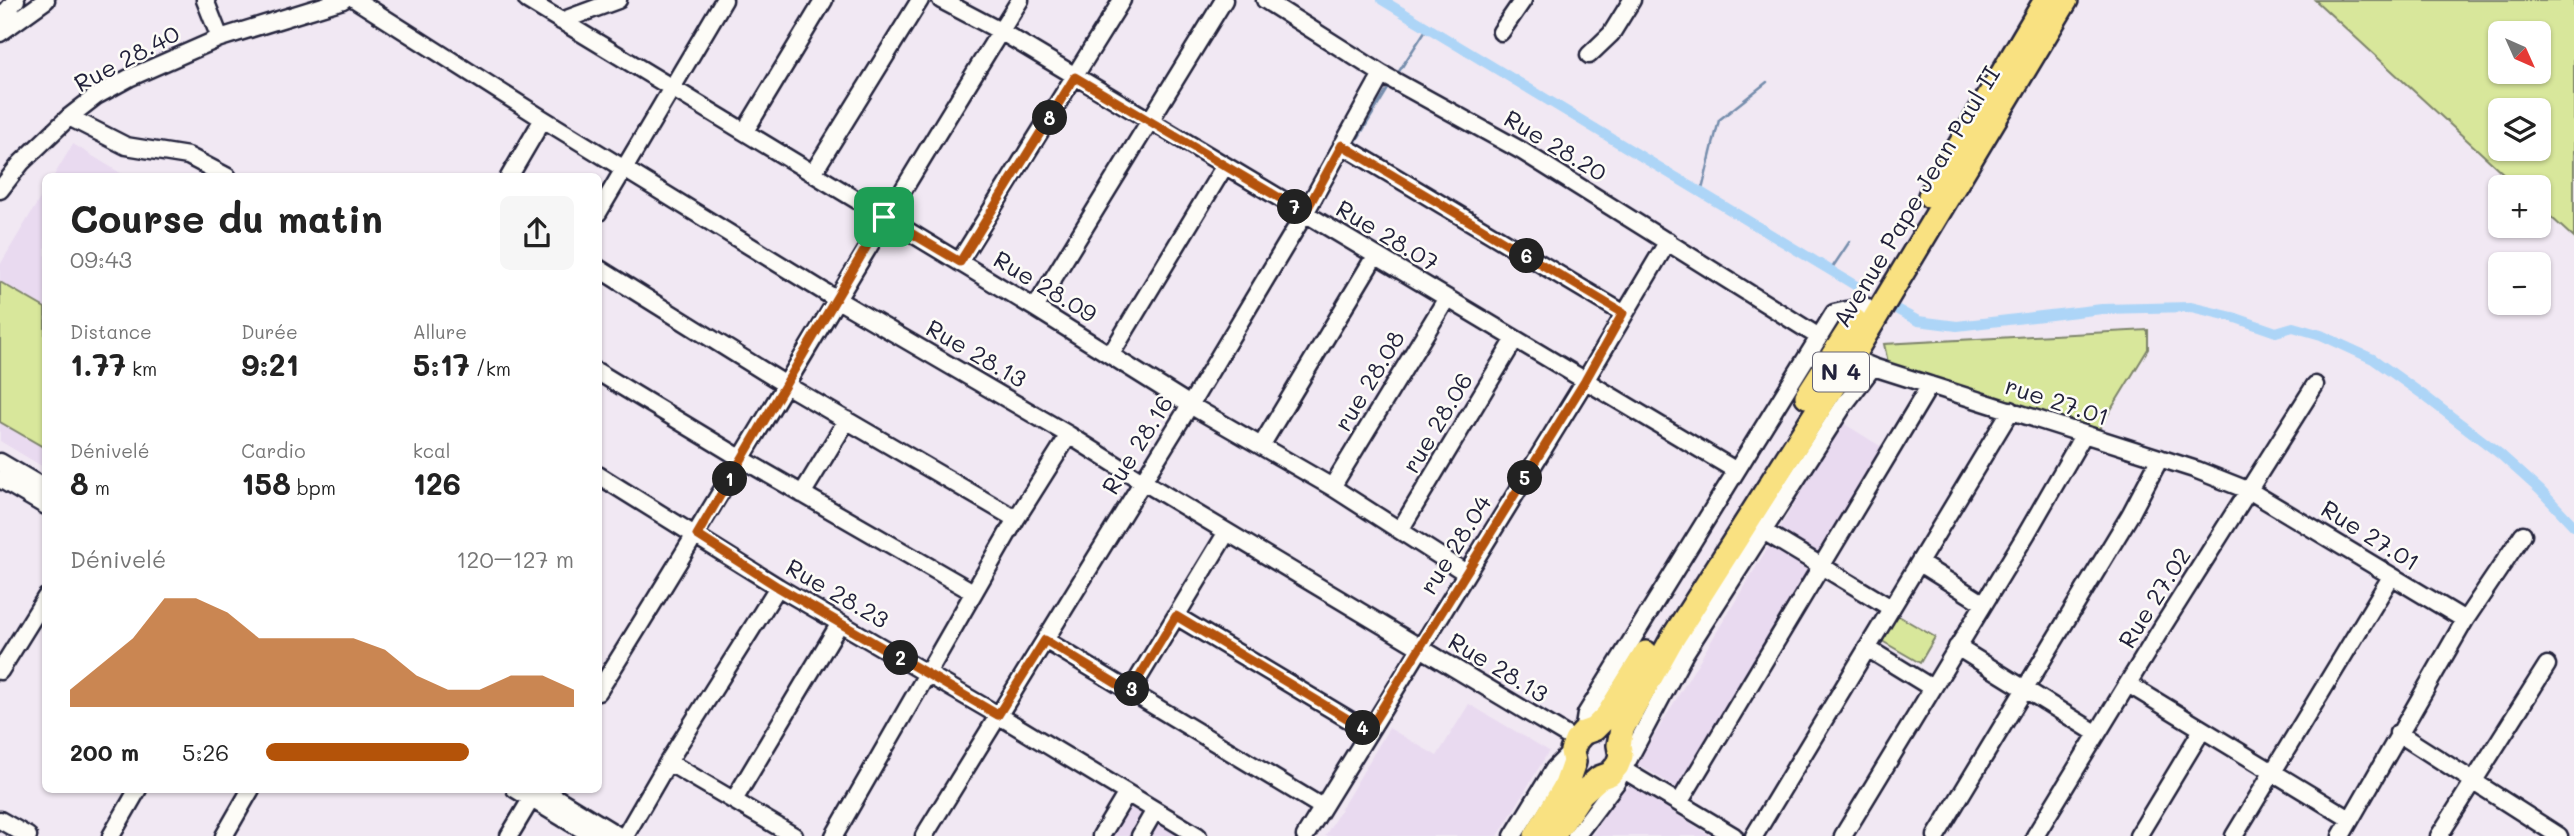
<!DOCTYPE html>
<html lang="fr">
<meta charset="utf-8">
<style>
:root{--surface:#fff;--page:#f6f6f6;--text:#222;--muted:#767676;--accent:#b45309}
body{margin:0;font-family:Mali,sans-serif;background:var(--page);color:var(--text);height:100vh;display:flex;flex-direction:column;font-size:26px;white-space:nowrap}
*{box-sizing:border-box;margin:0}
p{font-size:23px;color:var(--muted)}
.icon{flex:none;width:38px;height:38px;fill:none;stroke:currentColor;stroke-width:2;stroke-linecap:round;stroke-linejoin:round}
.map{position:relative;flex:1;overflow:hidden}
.panel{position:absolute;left:42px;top:173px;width:560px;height:620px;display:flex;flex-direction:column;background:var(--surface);border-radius:10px;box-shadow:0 2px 5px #0004}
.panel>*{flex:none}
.needle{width:46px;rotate:135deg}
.fabs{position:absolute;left:2488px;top:21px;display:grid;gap:14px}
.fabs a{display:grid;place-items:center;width:63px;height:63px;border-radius:10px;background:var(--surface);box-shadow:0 2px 5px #0004;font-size:35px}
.pin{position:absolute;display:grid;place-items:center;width:60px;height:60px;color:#fff;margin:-30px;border-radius:14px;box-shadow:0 4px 10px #0006}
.km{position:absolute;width:35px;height:35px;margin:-18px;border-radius:50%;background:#222;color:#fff;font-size:19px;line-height:35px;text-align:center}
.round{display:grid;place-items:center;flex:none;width:74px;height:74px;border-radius:10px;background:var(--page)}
.headline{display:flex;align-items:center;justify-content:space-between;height:119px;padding:0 28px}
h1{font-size:38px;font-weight:800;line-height:52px}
.stats{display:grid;grid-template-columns:repeat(3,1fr);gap:10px;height:119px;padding:7px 28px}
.stats div{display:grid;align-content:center}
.stats b{font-size:30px;font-weight:800}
.stats small{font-size:19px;font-weight:400}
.stats p{font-size:19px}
.chart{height:196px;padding:14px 28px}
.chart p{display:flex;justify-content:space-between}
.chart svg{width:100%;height:126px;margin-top:7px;fill:var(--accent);opacity:.7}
ul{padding:0 28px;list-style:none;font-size:23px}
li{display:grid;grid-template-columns:112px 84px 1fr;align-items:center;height:52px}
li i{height:18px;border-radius:9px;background:var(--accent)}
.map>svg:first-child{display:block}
.built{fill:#e9daf0}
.green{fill:#d8e79b;stroke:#7d846b;stroke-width:2;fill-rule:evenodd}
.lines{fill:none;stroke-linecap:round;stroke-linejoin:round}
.stream{stroke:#758dac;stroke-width:2.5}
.canal{stroke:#add5f7;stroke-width:10}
.minor-casing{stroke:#22223b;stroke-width:21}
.highway-casing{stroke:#22223b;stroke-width:28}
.minor{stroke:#fdfcf7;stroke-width:16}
.highway{stroke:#f9e181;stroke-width:23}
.route-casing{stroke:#fff;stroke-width:14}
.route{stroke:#b45309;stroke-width:9}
.labels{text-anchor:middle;stroke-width:5;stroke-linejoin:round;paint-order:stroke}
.shield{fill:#fdfcf7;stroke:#646373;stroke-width:2}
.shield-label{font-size:23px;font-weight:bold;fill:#22223b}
.street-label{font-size:24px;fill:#22223b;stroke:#fdfcf7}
</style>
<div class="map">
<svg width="2574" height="836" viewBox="0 0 2574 836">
<rect width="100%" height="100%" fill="#f1e8f3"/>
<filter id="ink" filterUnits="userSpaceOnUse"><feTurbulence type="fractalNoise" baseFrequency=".0143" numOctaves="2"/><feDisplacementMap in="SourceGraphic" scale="14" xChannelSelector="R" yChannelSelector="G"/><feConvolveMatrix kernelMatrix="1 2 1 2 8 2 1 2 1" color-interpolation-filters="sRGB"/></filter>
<g filter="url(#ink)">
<path class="built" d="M 73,144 L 127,177 L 53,177 Z
M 45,190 L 45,468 L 0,441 L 0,265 Z
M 1843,423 L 1885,449 L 1681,790 L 1637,764 Z
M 1469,704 L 1549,751 L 1498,836 L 1325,836 L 1389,728 L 1437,756 Z
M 1631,786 L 1711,836 L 1592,836 L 1617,793 Z
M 1128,802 L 1183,836 L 1108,836 Z"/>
<path class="green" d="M 2315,0 L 2574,0 L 2574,238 L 2539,206 L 2539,187 L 2518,187 ZM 2501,33 L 2539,33 L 2539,72 L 2501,72 ZM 2501,110 L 2539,110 L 2539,149 L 2501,149 Z
M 0,282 L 45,308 L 45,448 L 0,422 Z
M 2148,330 L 2148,349 L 2099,429 L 1889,367 L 1884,344 Z
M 1897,615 L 1935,637 L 1920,663 L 1882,641 Z"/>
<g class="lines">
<path class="stream" d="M 1398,73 L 1427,28
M 1355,143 L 1389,87
M 1331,182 L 1346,158
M 1701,194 L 1719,120 L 1767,82
M 1830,271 L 1850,241"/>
<path class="canal" d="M 1382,0 L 1858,287
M 1898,310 L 1918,321 L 1957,326 L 2102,309 L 2191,307 L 2233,317 L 2276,332 L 2293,327 L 2321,335 L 2373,359 L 2422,394 L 2500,454 L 2540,490 L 2574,526"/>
<defs>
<path id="minor" d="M 205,0 L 220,38
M 356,0 L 543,119 L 836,299 L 1069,435 L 1142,481 L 1576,741
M 527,0 L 1035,308 L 1190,405 L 1332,487 L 1466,573
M 941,0 L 1000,31 L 1735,470
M 1265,0 L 1382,74 L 1522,151 L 1819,337
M 0,19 L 16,0
M 561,21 L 618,0
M 1501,32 L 1523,0
M 0,33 L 46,0
M 1589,55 L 1611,34 L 1632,0
M 69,117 L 126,146 L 188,156 L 228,177
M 745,131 L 824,0
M 1342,145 L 1623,313
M 813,173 L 920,0
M 509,177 L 543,119
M 0,190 L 21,163 L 69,117 L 96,96 L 129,78 L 220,38 L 343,0
M 598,213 L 724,0
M 959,262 L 1122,0
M 598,268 L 786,385 L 1016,519
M 1035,308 L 1224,0
M 1111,354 L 1224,167
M 1851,358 L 1873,367 L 2197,470 L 2250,491 L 2465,620
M 598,372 L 742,459 L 973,592
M 1261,446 L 1375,256
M 0,462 L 46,489
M 598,475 L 778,587 L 998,715 L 1198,836
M 0,479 L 46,506
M 1332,487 L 1447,298
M 802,494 L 847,420
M 1755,526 L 1891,608
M 1400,530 L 1515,339
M 1919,563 L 1983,603
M 1176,616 L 1368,731
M 1045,640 L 1322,807
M 1957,647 L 2096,733
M 1867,648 L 1932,688
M 0,671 L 46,597
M 2128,684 L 2350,819
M 598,692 C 742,463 876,229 1020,0
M 1130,692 L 1227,532
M 1583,733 L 1586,714 L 1834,313 L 1865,306
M 2398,733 L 2559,836
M 668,762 L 794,836
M 1617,766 L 1734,836
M 515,789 L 593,836
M 542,789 L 619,836
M 734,800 L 840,623
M 1679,803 L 1930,385
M 0,820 L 28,836
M 111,836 L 138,789
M 224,836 L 251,789
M 509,836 L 536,791
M 625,836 L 668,762 L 778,587
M 834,836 L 1016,519 L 1069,435
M 924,836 L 1190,405 L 1305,213 L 1382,74
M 1101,836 L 1127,793
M 1140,836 L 1155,810
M 1305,836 L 1585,381 L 1668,241
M 1513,836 L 1554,769 L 1572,751
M 1576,836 L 1616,783 L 1685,653 L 1844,405 L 1873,367
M 1754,836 L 2011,410
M 1843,836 L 2027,533 L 2084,434
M 1936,836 L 2130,515 L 2160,458
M 2035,836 L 2161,629 L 2315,385
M 2138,836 L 2202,730
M 2234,836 L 2391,577
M 2341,836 L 2465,620 L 2523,534
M 2439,836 L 2547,665"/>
<path id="highway" d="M 1930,196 L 2046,0
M 1807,396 L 1855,321
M 1536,836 L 1566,785 L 1574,762 L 1572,751 L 1576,741 L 1583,733 L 1594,729 L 1607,716 L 1646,653
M 1553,836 L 1581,794 L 1599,778 L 1610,774 L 1617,766 L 1621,756 L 1619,745 L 1622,729 L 1671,641 L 1851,358 L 2066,0"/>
</defs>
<use href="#minor" class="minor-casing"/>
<use href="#highway" class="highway-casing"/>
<use href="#minor" class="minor"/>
<use href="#highway" class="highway"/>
</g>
</g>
<g class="lines" filter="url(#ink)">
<defs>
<path id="route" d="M 1075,77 L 1305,213 L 1342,145 L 1623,313 L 1585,381 L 1368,731 L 1176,616 L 1130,692 L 1045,640 L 998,715 L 778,587 L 697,535 L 884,217 L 960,262 Z"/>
</defs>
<use href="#route" class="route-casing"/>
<use href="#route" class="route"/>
</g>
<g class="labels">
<rect class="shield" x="1813" y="352.5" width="56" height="39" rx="5"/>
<g class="shield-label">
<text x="1841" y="380">N 4</text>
</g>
<g class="street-label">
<text transform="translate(127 59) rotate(-28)" y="8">Rue 28.40</text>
<text transform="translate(1555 146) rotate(31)" y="8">Rue 28.20</text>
<text transform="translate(1917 197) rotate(-59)" y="8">Avenue Pape Jean Paul II</text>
<text transform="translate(1387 236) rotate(31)" y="8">Rue 28.07</text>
<text transform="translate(1045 287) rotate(31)" y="8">Rue 28.09</text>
<text transform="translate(976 354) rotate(30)" y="8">Rue 28.13</text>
<text transform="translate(1370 381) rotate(-59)" y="8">rue 28.08</text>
<text transform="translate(2057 402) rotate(18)" y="8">rue 27.01</text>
<text transform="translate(1438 423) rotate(-59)" y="8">rue 28.06</text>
<text transform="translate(1138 445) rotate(-58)" y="8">Rue 28.16</text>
<text transform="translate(2370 536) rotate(32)" y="8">Rue 27.01</text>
<text transform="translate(1456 545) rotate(-58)" y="8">rue 28.04</text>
<text transform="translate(837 594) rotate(30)" y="8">Rue 28.23</text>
<text transform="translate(2155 598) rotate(-58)" y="8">Rue 27.02</text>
<text transform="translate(1498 668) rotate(31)" y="8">Rue 28.13</text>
</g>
</g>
</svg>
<div class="fabs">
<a><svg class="needle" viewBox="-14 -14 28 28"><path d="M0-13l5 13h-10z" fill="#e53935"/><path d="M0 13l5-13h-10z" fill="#767676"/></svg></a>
<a><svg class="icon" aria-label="layers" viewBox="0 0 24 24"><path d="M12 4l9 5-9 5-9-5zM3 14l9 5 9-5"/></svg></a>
<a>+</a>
<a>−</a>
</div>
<div class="pin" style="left:884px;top:217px;background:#1e9e55"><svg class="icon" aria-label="arrive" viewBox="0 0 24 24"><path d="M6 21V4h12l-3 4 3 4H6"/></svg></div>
<b class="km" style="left:730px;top:479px">1</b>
<b class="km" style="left:901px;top:658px">2</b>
<b class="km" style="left:1132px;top:689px">3</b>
<b class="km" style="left:1363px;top:728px">4</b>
<b class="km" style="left:1525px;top:478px">5</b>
<b class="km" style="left:1527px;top:256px">6</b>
<b class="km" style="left:1295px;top:207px">7</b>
<b class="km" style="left:1050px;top:118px">8</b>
<section class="panel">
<div class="headline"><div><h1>Course du matin</h1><p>09:43</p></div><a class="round"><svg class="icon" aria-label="share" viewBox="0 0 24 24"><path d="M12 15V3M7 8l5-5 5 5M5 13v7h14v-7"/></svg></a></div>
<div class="stats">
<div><p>Distance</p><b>1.77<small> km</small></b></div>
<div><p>Durée</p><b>9:21</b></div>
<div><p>Allure</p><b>5:17<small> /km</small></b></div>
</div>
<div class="stats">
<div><p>Dénivelé</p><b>8<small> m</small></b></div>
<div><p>Cardio</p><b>158<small> bpm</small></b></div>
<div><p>kcal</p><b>126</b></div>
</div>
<div class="chart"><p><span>Dénivelé</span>120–127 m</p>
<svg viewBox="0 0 160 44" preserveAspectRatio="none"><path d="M0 44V38L10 29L20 20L30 6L40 6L50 11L60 20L70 20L80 20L90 20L100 24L110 33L120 38L130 38L140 33L150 33L160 38V44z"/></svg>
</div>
<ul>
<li><b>200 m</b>5:26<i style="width:66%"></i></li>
</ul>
</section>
</div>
